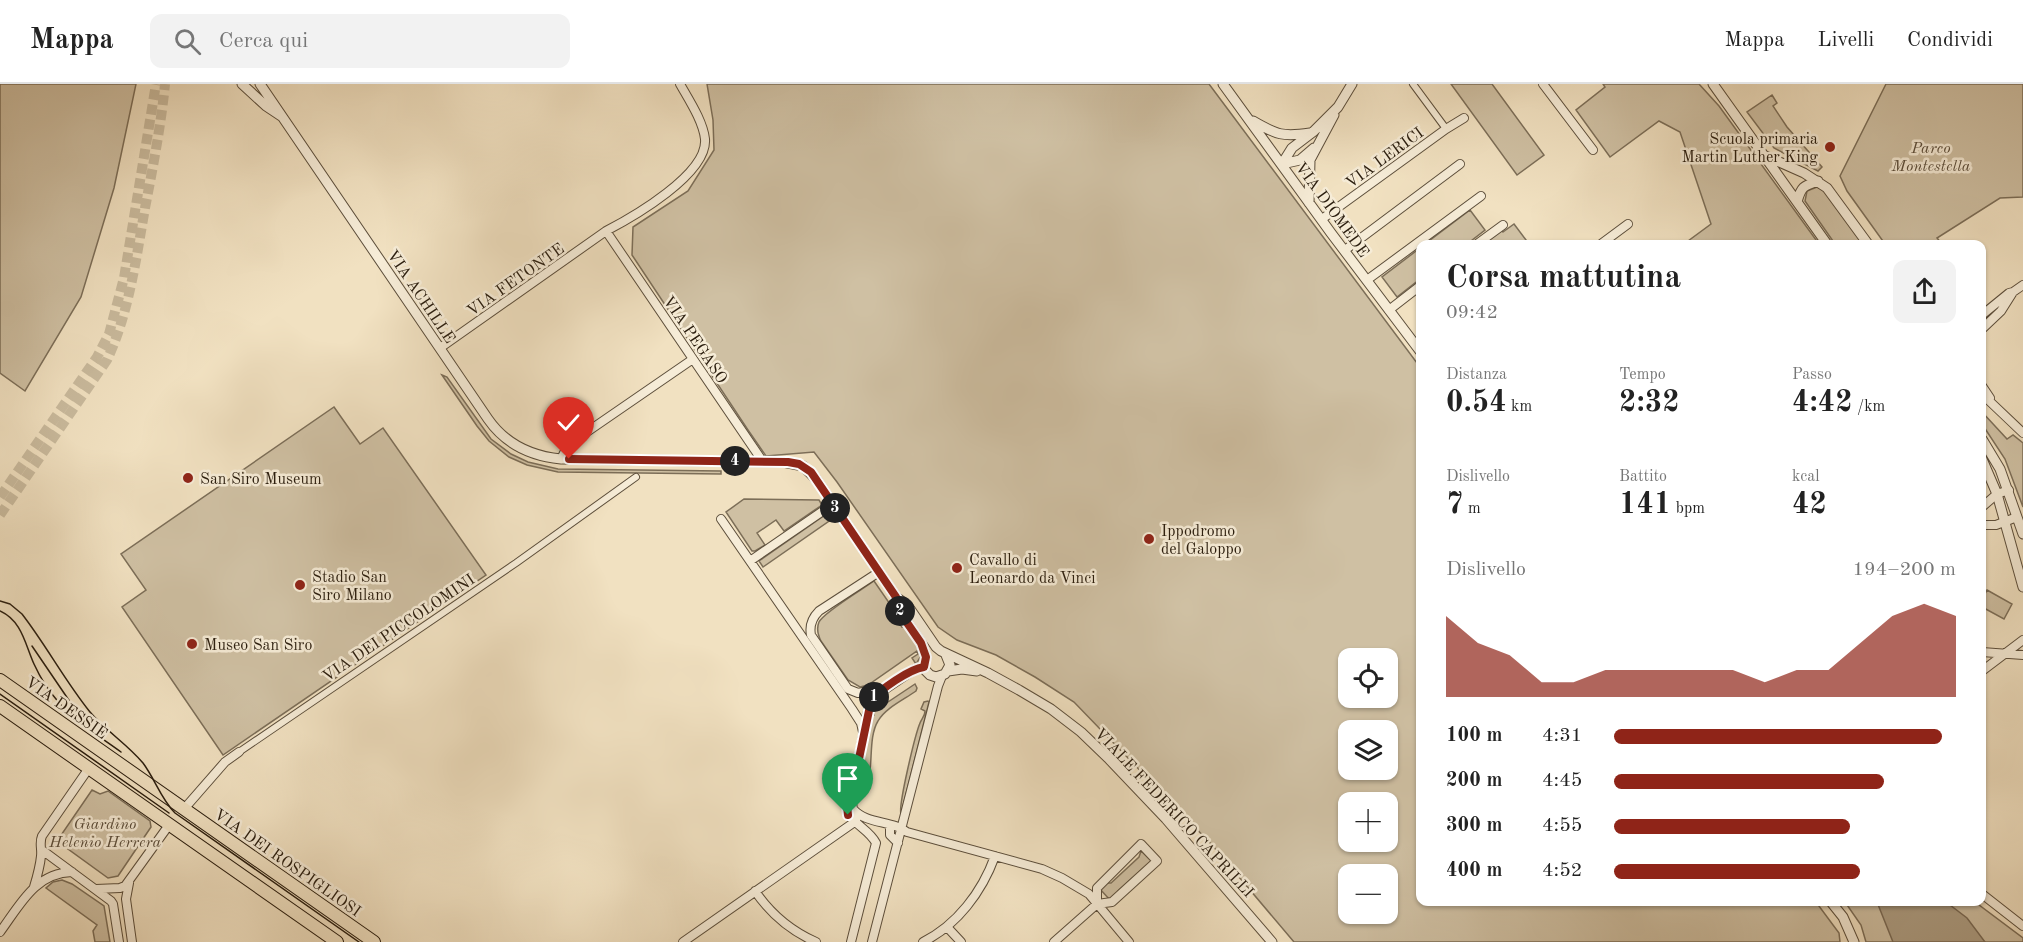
<!DOCTYPE html>
<html lang="it">
<meta charset="utf-8">
<style>
:root{--surface:#fff;--page:#f2f2f2;--text:#222;--muted:#767676;--line:#e0e0e0;--accent:#8f2418}
body{margin:0;font-family:"Old Standard TT",serif;background:var(--page);color:var(--text);height:100vh;display:flex;flex-direction:column;font-size:22px;white-space:nowrap}
*{box-sizing:border-box;margin:0}
p{font-size:20px;color:var(--muted)}
.icon{flex:none;width:33px;height:33px;fill:none;stroke:currentColor;stroke-width:2;stroke-linecap:round;stroke-linejoin:round}
.map{position:relative;flex:1;overflow:hidden}
.sheet{position:absolute;left:1416px;top:156px;width:570px;height:666px;display:flex;flex-direction:column;background:var(--surface);border-radius:12px;box-shadow:0 2px 4px #0004}
.sheet>*{flex:none}
.controls{position:absolute;left:1338px;top:564px;display:grid;gap:12px}
.controls a{display:grid;place-items:center;width:60px;height:60px;border-radius:12px;background:var(--surface);box-shadow:0 2px 4px #0004;font-size:30px}
.pin{position:absolute;display:grid;place-items:center;width:51px;height:51px;color:#fff;margin:-62px -26px;border-radius:50% 50% 50% 0;rotate:-45deg;box-shadow:0 0 6px #0007}
.pin .icon{rotate:45deg}
.km{position:absolute;width:30px;height:30px;margin:-15px;border-radius:50%;background:#222;color:#fff;font-size:16px;line-height:30px;text-align:center}
.round{display:grid;place-items:center;flex:none;width:63px;height:63px;border-radius:12px;background:var(--page)}
.head{display:flex;align-items:center;justify-content:space-between;height:102px;padding:0 30px}
h1{font-size:33px;font-weight:700;line-height:45px}
.stats{display:grid;grid-template-columns:repeat(3,1fr);gap:9px;height:102px;padding:6px 30px}
.stats div{display:grid;align-content:center}
.stats b{font-size:30px;font-weight:700}
.stats small{font-size:16px;font-weight:400}
.stats p{font-size:16px}
.chart{height:168px;padding:12px 30px}
.chart p{display:flex;justify-content:space-between}
.chart svg{width:100%;height:108px;margin-top:6px;fill:var(--accent);opacity:.7}
ul{padding:0 30px;list-style:none;font-size:20px}
li{display:grid;grid-template-columns:96px 72px 1fr;align-items:center;height:45px}
li i{height:15px;border-radius:8px;background:var(--accent)}
header{display:flex;align-items:center;gap:36px;box-sizing:border-box;height:84px;padding:0 30px;background:var(--surface);border-bottom:2px solid var(--line)}
header strong{font-size:28px}
nav{display:flex;gap:33px;margin-inline-start:auto;font-size:21px}
.search{width:420px;height:54px;background:var(--page);display:flex;align-items:center;gap:15px;box-sizing:border-box;padding:0 21px;border-radius:12px;color:var(--muted);font-size:22px}
.map>svg:first-child{display:block}
.green{fill:#cfc0a3;stroke:#7c6e58;stroke-width:1.5;fill-rule:evenodd}
.water{fill:#ad9e84;stroke:#796a55;stroke-width:1.5}
.lines{fill:none;stroke-linecap:round;stroke-linejoin:round}
.secondary-tunnel{stroke:#c9ba9d;stroke-width:10;stroke-dasharray:10 5;stroke-linecap:butt}
.pedestrian-casing{stroke:#5c4e3b;stroke-width:8}
.minor-casing{stroke:#5c4e3b;stroke-width:10}
.tertiary-casing{stroke:#5c4e3b;stroke-width:11}
.primary-casing{stroke:#2a1d0e;stroke-width:14}
.pedestrian{stroke:#f6ecd7;stroke-width:6}
.minor{stroke:#f6ecd7;stroke-width:8}
.tertiary{stroke:#f6ecd7;stroke-width:9}
.primary{stroke:#f1e1c1;stroke-width:12}
.tram{stroke:#2a1d0e;stroke-width:1.5}
.route-casing{stroke:#fff;stroke-width:12}
.route{stroke:#8f2418;stroke-width:8}
.poi-dot{fill:#8f2418;stroke:#f6ecd7;stroke-width:2}
.labels{text-anchor:middle;stroke-width:5;stroke-linejoin:round;paint-order:stroke}
.poi-label{font-size:16px;fill:#2a1d0e;stroke:#f6ecd7;text-anchor:start}
.park-label{font-size:16px;font-style:italic;fill:#5c4e3b;stroke:#f6ecd7}
.street-label{font-size:16px;fill:#2a1d0e;stroke:#f6ecd7}
</style>
<header>
<strong>Mappa</strong>
<div class="search"><svg class="icon" aria-label="search" viewBox="0 0 24 24"><circle cx="10" cy="10" r="6"/><path d="M15 15l6 6"/></svg>Cerca qui</div>
<nav><a>Mappa</a><a>Livelli</a><a>Condividi</a></nav>
</header>
<div class="map">
<svg width="2023" height="858" viewBox="0 0 2023 858">
<rect width="100%" height="100%" fill="#f1e1c1"/>
<filter id="stains"><feTurbulence type="fractalNoise" baseFrequency=".00333" numOctaves="4"/><feColorMatrix values="0 0 0 0 .2 0 0 0 0 .09 0 0 0 0 .02 0 0 0 .5 -.17"/></filter>
<radialGradient id="worn" r=".72"><stop offset=".6" stop-color="#630" stop-opacity="0"/><stop offset="1" stop-color="#630" stop-opacity=".3"/></radialGradient>
<path class="green" d="M 0,0 L 136,0 L 114,104 L 81,213 L 25,307 L 0,289 Z
M 707,0 L 1209,0 L 1420,283 L 1420,818 L 1816,818 L 1839,849 L 1840,858 L 1294,858 L 1212,761 L 1074,618 L 1035,593 L 996,571 L 957,556 L 938,543 L 837,398 L 814,368 L 766,372 L 748,346 L 632,171 L 633,143 L 688,107 L 714,66 L 713,36 ZM 1348,574 L 1388,574 L 1388,614 L 1348,614 ZM 1388,646 L 1388,686 L 1348,686 L 1348,646 ZM 1348,718 L 1388,718 L 1388,758 L 1348,758 ZM 1348,790 L 1388,790 L 1388,830 L 1348,830 Z
M 1451,0 L 1492,0 L 1544,71 L 1517,91 Z
M 1603,0 L 1699,0 L 1719,22 L 1819,160 L 1684,160 L 1711,140 L 1680,48 L 1659,37 L 1610,73 L 1576,26 L 1605,3 Z
M 1886,0 L 2023,0 L 2023,113 L 2000,114 L 1937,154 L 1942,160 L 1885,160 L 1847,107 L 1840,92 Z
M 1772,11 L 1777,19 L 1773,22 L 1787,43 L 1822,83 L 1818,87 L 1774,64 L 1747,28 Z
M 1817,103 L 1824,106 L 1864,160 L 1835,160 L 1805,117 L 1807,107 Z
M 1470,126 L 1485,146 L 1467,160 L 1425,160 Z
M 1514,140 L 1529,160 L 1481,160 L 1501,145 L 1503,148 Z
M 1420,164 L 1420,195 L 1397,213 L 1382,193 Z
M 442,291 L 447,293 L 491,355 L 511,370 L 528,378 L 558,385 L 721,387 L 721,390 L 558,388 L 527,381 L 509,373 L 489,357 L 477,342 Z
M 334,323 L 360,360 L 383,344 L 486,491 L 223,671 L 122,523 L 146,506 L 121,470 Z
M 1982,328 L 2007,355 L 2013,351 L 2023,359 L 2023,423 L 2005,375 L 1982,340 Z
M 744,415 L 819,416 L 822,421 L 784,447 L 776,436 L 757,449 L 765,461 L 755,467 L 752,467 L 726,428 Z
M 828,429 L 832,435 L 763,483 L 759,477 Z
M 874,497 L 892,523 L 889,525 L 902,543 L 905,542 L 919,562 L 921,572 L 916,580 L 912,574 L 918,570 L 917,567 L 868,601 L 860,603 L 848,596 L 821,557 C 818,551 816,545 819,538 C 824,528 863,505 874,497 Z
M 1987,506 L 2012,520 L 2004,535 L 1982,523 L 1982,516 Z
M 915,600 L 917,604 L 916,607 C 905,615 885,624 878,637 C 870,650 872,671 870,686 L 866,688 L 861,687 L 871,632 L 874,631 L 873,628 Z
M 928,617 L 929,618 L 901,730 C 898,722 915,651 920,639 C 922,634 925,632 925,627 L 921,625 L 924,618 Z
M 92,706 L 100,710 L 108,707 L 150,737 L 151,743 L 118,792 L 108,794 L 57,757 Z
M 1141,767 L 1153,778 L 1148,780 L 1118,807 L 1117,811 L 1110,816 L 1100,805 L 1106,799 L 1111,799 L 1139,773 Z
M 62,796 L 72,800 L 104,822 L 110,858 L 95,858 L 93,847 L 97,841 L 46,804 L 53,798 Z
M 1845,818 L 1975,818 L 2023,854 L 2023,858 L 1866,858 L 1861,841 Z"/>
<path class="water" d="M 1877,818 L 1946,818 L 1967,834 L 1985,858 L 1893,858 Z"/>
<g class="lines">
<path class="secondary-tunnel" d="M 0,413 L 97,273 L 109,250 L 124,194 L 156,0
M 0,431 L 107,276 C 129,229 136,175 145,124 C 153,83 161,41 165,0"/>
<defs>
<path id="pedestrian" d="M 1413,0 L 1444,42
M 239,668 L 516,479 L 636,393"/>
<path id="minor" d="M 1543,0 L 1593,66
M 1322,135 L 1446,45 L 1464,34
M 606,147 L 763,378
M 1477,160 L 1503,141
M 1601,160 L 1628,140
M 1345,166 L 1460,80
M 1367,196 L 1481,112
M 1389,226 L 1420,202
M 1982,231 L 2009,209 L 2013,208 L 2023,201
M 1982,245 L 2001,227 L 2013,208
M 440,264 L 606,147 C 633,133 708,90 705,55 C 703,37 689,16 680,0
M 1982,302 L 1990,314
M 1982,310 L 2023,349
M 561,375 L 568,361 L 693,275
M 1982,423 L 1997,410 L 2009,406
M 721,435 L 852,625 L 861,639 L 863,648
M 1982,441 L 1996,441 L 2017,433
M 750,477 L 833,420
M 879,488 L 819,527 C 812,534 809,541 811,551 L 848,605 L 858,609 L 884,604
M 1982,568 L 2023,571
M 1982,587 L 2023,556
M 851,713 L 853,725 C 867,741 892,736 907,748 L 1042,785 L 1062,794 L 1089,810 L 1129,858
M 184,725 L 225,678 L 239,668
M 890,742 L 890,751 L 898,759
M 42,766 L 111,817 L 113,820 L 119,858
M 129,799 L 126,815 L 132,858
M 34,803 C 37,793 40,783 41,772 C 42,765 39,759 42,752 L 89,684
M 96,805 L 120,804 L 125,802 L 169,741
M 755,807 C 770,829 791,847 816,858
M 1982,810 L 2023,842
M 947,843 L 961,858
M 0,848 C 20,821 35,789 72,788
M 683,858 L 856,737
M 851,858 L 876,759 C 869,745 853,741 847,726 L 851,713 L 869,622 L 873,615 L 878,610 L 915,585 L 924,583
M 872,858 L 938,602 L 942,592
M 923,858 C 957,841 982,808 995,772
M 1054,858 L 1097,820 L 1112,818 L 1157,777 L 1141,760 L 1097,804 L 1097,820"/>
<path id="tertiary" d="M 242,0 L 266,22 L 281,32
M 260,0 L 488,335 C 506,361 531,372 561,375 L 783,378 L 803,382 L 816,395 L 896,513 L 900,528 L 921,559 L 926,573 L 924,580 L 925,586 L 930,591 L 936,593 L 945,590 L 950,581 L 946,571
M 1223,0 L 1331,149 L 1420,267
M 1713,0 L 1827,160
M 1253,37 C 1277,51 1283,53 1310,49
M 1766,72 L 1804,89 L 1827,104 L 1868,160
M 1282,80 L 1292,64 L 1313,48 L 1338,23 L 1352,0
M 1282,80 L 1300,76 L 1314,64
M 1797,118 C 1801,103 1803,102 1818,97
M 1309,119 L 1310,76 L 1334,31
M 1982,355 L 2000,385 L 2023,450
M 1982,375 L 1997,410 L 2023,503
M 896,513 L 908,522 L 936,563 L 941,567 L 988,589 L 1019,606 L 1051,625 L 1081,648 L 1108,674 L 1166,735 L 1272,858
M 948,587 L 962,585 L 977,587
M 1831,818 L 1843,833 L 1854,858"/>
<path id="primary" d="M 0,596 L 374,858
M 0,622 L 337,858"/>
</defs>
<use href="#pedestrian" class="pedestrian-casing"/>
<use href="#minor" class="minor-casing"/>
<use href="#tertiary" class="tertiary-casing"/>
<use href="#primary" class="primary-casing"/>
<use href="#pedestrian" class="pedestrian"/>
<use href="#minor" class="minor"/>
<use href="#tertiary" class="tertiary"/>
<use href="#primary" class="primary"/>
<path class="tram" d="M 0,517 L 10,520 L 22,530 C 46,561 65,597 90,628 C 106,647 127,660 143,679 C 155,695 161,715 175,729 L 359,858
M 0,527 C 22,537 25,560 34,580 C 40,593 47,605 56,615 C 74,637 99,652 121,668
M 32,562 L 81,634
M 0,610 L 169,729"/>
</g>
<g class="lines">
<defs>
<path id="route" d="M 569,375 L 788,378 L 799,380 L 811,388 L 896,513 L 901,530 L 921,559 L 926,573 L 924,583 C 910,585 880,605 871,617 L 851,713 L 847,722 L 848,731"/>
</defs>
<use href="#route" class="route-casing"/>
<use href="#route" class="route"/>
</g>
<g class="poi-dot">
<circle cx="1830" cy="63" r="6"/>
<circle cx="188" cy="394" r="6"/>
<circle cx="1149" cy="455" r="6"/>
<circle cx="957" cy="484" r="6"/>
<circle cx="300" cy="501" r="6"/>
<circle cx="192" cy="560" r="6"/>
</g>
<g class="labels">
<g class="poi-label">
<text x="1818" y="60" text-anchor="end">Scuola primaria<tspan x="1818" dy="18">Martin Luther King</tspan></text>
<text x="200" y="400">San Siro Museum</text>
<text x="1161" y="452">Ippodromo<tspan x="1161" dy="18">del Galoppo</tspan></text>
<text x="969" y="481">Cavallo di<tspan x="969" dy="18">Leonardo da Vinci</tspan></text>
<text x="312" y="498">Stadio San<tspan x="312" dy="18">Siro Milano</tspan></text>
<text x="204" y="566">Museo San Siro</text>
</g>
<g class="park-label">
<text x="1931" y="69">Parco<tspan x="1931" dy="18">Montestella</tspan></text>
<text x="105" y="745">Giardino<tspan x="105" dy="18">Helenio Herrera</tspan></text>
</g>
<g class="street-label">
<text transform="translate(1384 73) rotate(-36)" y="6">VIA LERICI</text>
<text transform="translate(1333 125) rotate(54)" y="6">VIA DIOMEDE</text>
<text transform="translate(515 195) rotate(-35)" y="6">VIA FETONTE</text>
<text transform="translate(422 212) rotate(56)" y="6">VIA ACHILLE</text>
<text transform="translate(696 255) rotate(56)" y="6">VIA PEGASO</text>
<text transform="translate(398 543) rotate(-34)" y="6">VIA DEI PICCOLOMINI</text>
<text transform="translate(67 623) rotate(35)" y="6">VIA DESSIÈ</text>
<text transform="translate(1175 728) rotate(47)" y="6">VIALE FEDERICO CAPRILLI</text>
<text transform="translate(288 778) rotate(35)" y="6">VIA DEI ROSPIGLIOSI</text>
</g>
</g>
<rect width="100%" height="100%" filter="url(#stains)"/>
<rect width="100%" height="100%" fill="url(#worn)"/>
</svg>
<div class="controls">
<a><svg class="icon" aria-label="locate" viewBox="0 0 24 24"><circle cx="12" cy="12" r="6"/><path d="M12 2v4M12 18v4M2 12h4M18 12h4"/></svg></a>
<a><svg class="icon" aria-label="layers" viewBox="0 0 24 24"><path d="M12 4l9 5-9 5-9-5zM3 14l9 5 9-5"/></svg></a>
<a>+</a>
<a>−</a>
</div>
<div class="pin" style="left:848px;top:731px;background:#1e9e55"><svg class="icon" aria-label="arrive" viewBox="0 0 24 24"><path d="M6 21V4h12l-3 4 3 4H6"/></svg></div>
<div class="pin" style="left:569px;top:375px;background:#d93025"><svg class="icon" aria-label="check" viewBox="0 0 24 24"><path d="M5 12l5 5 9-10"/></svg></div>
<b class="km" style="left:874px;top:613px">1</b>
<b class="km" style="left:900px;top:527px">2</b>
<b class="km" style="left:835px;top:424px">3</b>
<b class="km" style="left:735px;top:377px">4</b>
<section class="sheet">
<div class="head"><div><h1>Corsa mattutina</h1><p>09:42</p></div><a class="round"><svg class="icon" aria-label="share" viewBox="0 0 24 24"><path d="M12 15V3M7 8l5-5 5 5M5 13v7h14v-7"/></svg></a></div>
<div class="stats">
<div><p>Distanza</p><b>0.54<small> km</small></b></div>
<div><p>Tempo</p><b>2:32</b></div>
<div><p>Passo</p><b>4:42<small> /km</small></b></div>
</div>
<div class="stats">
<div><p>Dislivello</p><b>7<small> m</small></b></div>
<div><p>Battito</p><b>141<small> bpm</small></b></div>
<div><p>kcal</p><b>42</b></div>
</div>
<div class="chart"><p><span>Dislivello</span>194–200 m</p>
<svg viewBox="0 0 160 44" preserveAspectRatio="none"><path d="M0 44V11L10 22L20 27L30 38L40 38L50 33L60 33L70 33L80 33L90 33L100 38L110 33L120 33L130 22L140 11L150 6L160 11V44z"/></svg>
</div>
<ul>
<li><b>100 m</b>4:31<i style="width:96%"></i></li>
<li><b>200 m</b>4:45<i style="width:79%"></i></li>
<li><b>300 m</b>4:55<i style="width:69%"></i></li>
<li><b>400 m</b>4:52<i style="width:72%"></i></li>
</ul>
</section>
</div>
